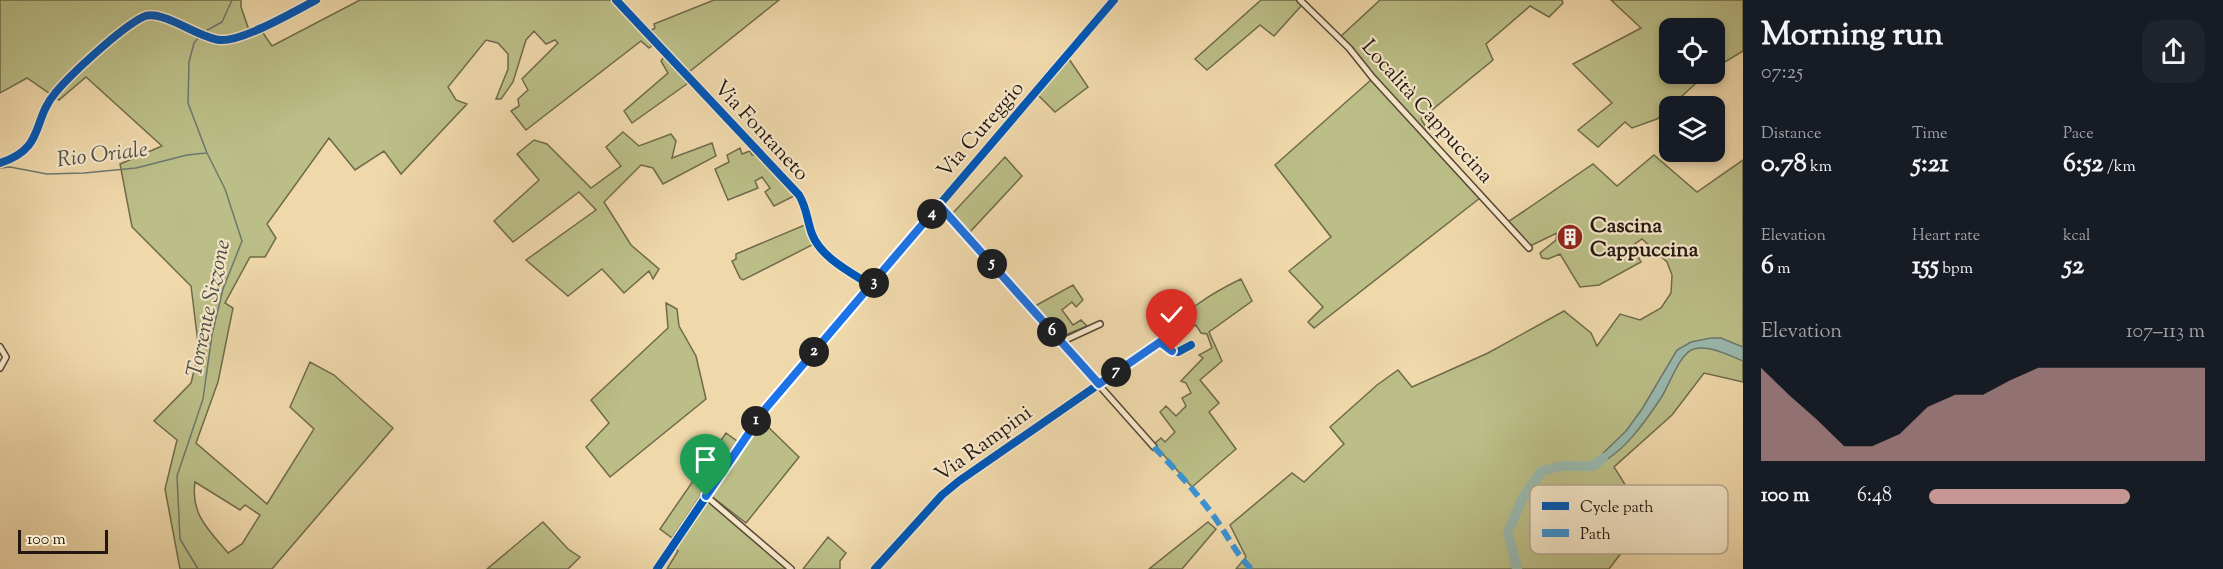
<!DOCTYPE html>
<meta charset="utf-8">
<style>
:root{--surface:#171b24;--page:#20242c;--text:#f1f3f6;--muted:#9ea1a6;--accent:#c59692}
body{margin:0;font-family:"Sorts Mill Goudy",serif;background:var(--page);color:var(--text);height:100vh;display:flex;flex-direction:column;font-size:22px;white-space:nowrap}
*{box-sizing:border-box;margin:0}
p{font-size:20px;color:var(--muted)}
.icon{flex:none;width:33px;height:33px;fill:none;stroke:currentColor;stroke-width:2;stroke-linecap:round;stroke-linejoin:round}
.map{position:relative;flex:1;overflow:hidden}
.side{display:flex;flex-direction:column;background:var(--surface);width:480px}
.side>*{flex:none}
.tools{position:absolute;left:1659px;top:18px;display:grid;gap:12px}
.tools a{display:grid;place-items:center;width:66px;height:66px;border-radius:12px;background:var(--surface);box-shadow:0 3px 9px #0003;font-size:30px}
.scale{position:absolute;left:18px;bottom:15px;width:90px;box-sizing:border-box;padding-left:6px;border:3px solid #241711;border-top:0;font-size:16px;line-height:21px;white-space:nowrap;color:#241711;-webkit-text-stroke:4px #f5e6c8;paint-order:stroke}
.pin{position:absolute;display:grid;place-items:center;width:51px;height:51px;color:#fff;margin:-62px -26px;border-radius:50% 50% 50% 0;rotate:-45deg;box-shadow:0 0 6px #0007}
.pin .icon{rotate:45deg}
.km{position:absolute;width:30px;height:30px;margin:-15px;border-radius:50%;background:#222;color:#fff;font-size:16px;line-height:30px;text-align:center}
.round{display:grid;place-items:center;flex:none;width:63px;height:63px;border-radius:18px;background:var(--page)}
.headline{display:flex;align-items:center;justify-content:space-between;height:102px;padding:0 18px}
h1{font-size:33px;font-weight:800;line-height:45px}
.metrics{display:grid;grid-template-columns:repeat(3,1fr);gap:9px;height:102px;padding:6px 18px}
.metrics div{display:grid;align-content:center}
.metrics b{font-size:26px;font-weight:800}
.metrics small{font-size:16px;font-weight:400}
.metrics p{font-size:16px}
.chart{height:168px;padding:12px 18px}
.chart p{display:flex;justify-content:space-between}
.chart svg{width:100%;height:108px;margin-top:6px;fill:var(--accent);opacity:.7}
ul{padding:0 18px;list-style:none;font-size:20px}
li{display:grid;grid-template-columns:96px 72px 1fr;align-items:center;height:45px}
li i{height:15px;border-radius:8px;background:var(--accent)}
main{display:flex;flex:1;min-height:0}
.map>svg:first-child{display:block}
.green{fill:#bbbe87;stroke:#706a4c;stroke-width:1.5;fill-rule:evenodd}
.water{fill:#9ab9ae;stroke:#6b786f;stroke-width:1.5}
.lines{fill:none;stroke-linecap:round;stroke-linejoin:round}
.stream{stroke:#6b786f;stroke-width:1.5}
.river{stroke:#9ab9ae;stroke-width:10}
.minor-casing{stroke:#574737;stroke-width:8}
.secondary-casing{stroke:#241711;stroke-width:10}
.minor{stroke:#f5e6c8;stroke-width:5}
.secondary{stroke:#f5e6c8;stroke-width:8}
.quiet{stroke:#3b93d3;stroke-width:6;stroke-dasharray:12 6;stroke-linecap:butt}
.cycleway-casing{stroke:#f5e6c8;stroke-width:11}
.cycleway{stroke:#0057b8;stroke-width:8}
.route-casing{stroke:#fff;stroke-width:12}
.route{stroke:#1a73e8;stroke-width:8}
.labels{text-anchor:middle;stroke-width:4.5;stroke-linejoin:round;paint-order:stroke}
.street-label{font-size:21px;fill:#241711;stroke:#f5e6c8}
.poi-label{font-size:21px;font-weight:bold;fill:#241711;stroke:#f5e6c8;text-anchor:start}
.water-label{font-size:22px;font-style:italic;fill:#4d5048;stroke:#f5e6c8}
.key{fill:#f5e6c8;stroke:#b6a891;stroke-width:1.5}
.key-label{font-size:16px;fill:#241711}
</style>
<main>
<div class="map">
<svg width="1743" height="569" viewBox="0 0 1743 569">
<rect width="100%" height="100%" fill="#efd8aa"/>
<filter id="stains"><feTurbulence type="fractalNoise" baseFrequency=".00333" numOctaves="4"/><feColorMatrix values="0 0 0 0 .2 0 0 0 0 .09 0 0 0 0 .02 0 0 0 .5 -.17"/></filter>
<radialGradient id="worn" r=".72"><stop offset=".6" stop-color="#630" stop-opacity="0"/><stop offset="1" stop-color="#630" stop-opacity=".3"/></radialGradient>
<path class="green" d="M 0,0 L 241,0 L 241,7 L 249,30 L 263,33 L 272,46 L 360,0 L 613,0 L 655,43 L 649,48 L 641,41 L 526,130 L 511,111 L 519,106 L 518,99 L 528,90 L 522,79 L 558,43 L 555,40 L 546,44 L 534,31 L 526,40 L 513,82 L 501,99 L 496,99 L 508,69 L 508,54 L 498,43 L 486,40 L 448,87 L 456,100 L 467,104 L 401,174 L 384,151 L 355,170 L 329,138 L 267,224 L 276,238 L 265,257 L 250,257 L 225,303 L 233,308 L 218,382 L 196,443 L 267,504 L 314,429 L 290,407 L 310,362 L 334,375 L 393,428 L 272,569 L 180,569 L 165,489 L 177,440 L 154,421 L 191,383 L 199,351 L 191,286 L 132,227 L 120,164 L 162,146 L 86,77 L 59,100 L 27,78 L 0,93 ZM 195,482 L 240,510 L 245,505 L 260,515 L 242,544 L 228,553 C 209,530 190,514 195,482 Z
M 714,0 L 779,0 L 689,72 L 650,31 L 655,28 L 654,24 Z
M 1261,0 L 1298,0 L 1302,5 L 1274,36 L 1260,25 L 1207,70 L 1195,59 Z
M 1380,0 L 1562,0 L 1563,3 L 1549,17 L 1530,6 L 1486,44 L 1493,60 L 1421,119 L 1426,127 L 1425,132 L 1374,77 L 1340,37 Z
M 1611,0 L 1743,0 L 1743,51 L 1715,68 L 1714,28 L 1670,28 L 1670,74 L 1706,74 L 1657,119 L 1632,128 L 1625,122 L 1598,147 L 1578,130 L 1612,103 L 1573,64 L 1641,28 Z
M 666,54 L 691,81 L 632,123 L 624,111 L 668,73 L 661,61 Z
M 1069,59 L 1088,87 L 1055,112 L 1038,95 Z
M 1372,79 L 1480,198 L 1314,328 L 1308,322 L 1323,307 L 1289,271 L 1331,237 L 1275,165 Z
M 623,132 L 639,146 L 671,134 L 676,141 L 672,158 L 712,143 L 716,156 L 663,184 L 653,168 L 641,165 L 604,202 L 631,245 L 659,269 L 653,279 L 649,271 L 624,293 L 602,269 L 568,296 L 526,260 L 596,210 L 579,192 L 513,242 L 494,221 L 539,180 L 517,154 L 534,140 L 547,144 L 591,188 L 621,166 L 606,147 Z
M 740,148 L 742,154 L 750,151 L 752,155 L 758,155 L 796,195 L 774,206 L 765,192 L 770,188 L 762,177 L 755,181 L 758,188 L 728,200 L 715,169 L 729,162 L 727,155 Z
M 1654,155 L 1697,192 L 1743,160 L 1743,382 L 1704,373 L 1672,415 L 1614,467 L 1631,494 L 1595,523 L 1622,552 L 1609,569 L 1236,569 L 1246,557 L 1230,525 L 1292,473 L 1304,482 L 1344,444 L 1330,427 L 1377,385 L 1398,370 L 1412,387 L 1488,353 L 1564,311 L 1591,333 L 1597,346 L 1620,314 L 1640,320 L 1661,308 L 1671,293 L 1672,275 L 1667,262 L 1642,239 L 1632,246 L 1641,262 L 1599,285 L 1580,287 L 1560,254 L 1548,259 L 1542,258 L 1540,253 L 1556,240 L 1557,233 L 1530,246 L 1508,222 L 1593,164 L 1617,186 Z
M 1005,157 L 1022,176 L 968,234 L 952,214 Z
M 807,224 L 814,244 L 743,280 L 740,278 L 732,261 L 736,259 L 736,254 Z
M 1241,279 L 1252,301 L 1209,332 L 1222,361 L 1200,380 L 1219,403 L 1209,412 L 1236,449 L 1192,487 L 1154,444 L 1161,438 L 1165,442 L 1175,432 L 1160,412 L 1166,406 L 1176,416 L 1186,406 L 1182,398 L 1191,393 L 1186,383 L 1181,381 L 1203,358 L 1199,355 L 1212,348 L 1207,334 L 1201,333 L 1196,325 L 1166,340 C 1173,315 1218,290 1241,279 Z
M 1073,285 L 1083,300 L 1076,307 L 1072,302 L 1062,310 L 1073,325 L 1081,320 L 1087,326 L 1063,336 L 1035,306 Z
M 666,303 L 677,309 L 679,326 L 696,356 L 706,399 L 610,477 L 586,447 L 609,423 L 591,400 L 668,328 Z
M 761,420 L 799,457 L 746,523 L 711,496 Z
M 726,433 L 737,441 L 672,538 L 660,529 Z
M 707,500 L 789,569 L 667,569 L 678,551 L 675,548 Z
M 543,522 L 568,549 L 580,557 L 568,569 L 487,569 Z
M 1208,522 L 1216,529 L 1182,569 L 1149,569 Z
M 828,537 L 846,553 L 840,561 L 840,569 L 803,569 Z"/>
<path class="water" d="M 1711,338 L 1721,338 L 1743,347 L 1743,361 C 1728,355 1710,345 1694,349 C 1680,352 1669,386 1661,398 C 1645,422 1621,457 1593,466 L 1599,457 L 1626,431 L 1642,409 L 1677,350 L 1691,342 Z"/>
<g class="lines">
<path class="stream" d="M 202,33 L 222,22 L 232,0
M 0,168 L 10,167 L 47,174 L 84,173 L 136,168 L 187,155 L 206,153
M 198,569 L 180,539 L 177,476 L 203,399 L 212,335 L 223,289 L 242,241 L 225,189 L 207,153 L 188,103 L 189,62 L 194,43 L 199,37"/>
<path class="river" d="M 1517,569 L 1508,532 L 1522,499 L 1542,471 L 1561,466 L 1593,466 L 1603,458"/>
<defs>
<path id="minor" d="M 616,0 L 799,195 C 807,208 807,221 812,234 C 821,257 852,272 871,286
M 1300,0 L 1349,48 L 1373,78 L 1529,248
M 0,163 C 46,148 31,121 56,92 C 72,73 122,27 143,17 C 161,8 198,38 220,40 C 242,42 295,11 316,0
M 939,205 L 1154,447
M 1061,342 L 1100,324
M 0,347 L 6,357 L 0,368
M 706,496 L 791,569
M 875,569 L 942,495 L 959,481 L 1157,344 L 1165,344 L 1168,350 L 1178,352 L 1191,345"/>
<path id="secondary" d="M 657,569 L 766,408 L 1114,0"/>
</defs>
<use href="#minor" class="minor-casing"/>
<use href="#secondary" class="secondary-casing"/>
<use href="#minor" class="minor"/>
<use href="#secondary" class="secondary"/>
<path class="quiet" d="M 1154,447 C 1175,469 1195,491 1213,515 C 1226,533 1235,552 1251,569"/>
<defs>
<path id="cycleway" d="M 616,0 L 799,195 C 807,208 807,221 812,234 C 821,258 852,273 872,286
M 0,163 C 46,148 31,121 56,92 C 72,73 122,27 143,17 C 161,8 198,38 220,40 C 242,42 295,11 316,0
M 657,569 L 766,408 L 1114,0
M 875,569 L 942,495 L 959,481 L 1157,344 L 1165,344 L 1168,350 L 1178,352 L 1191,345"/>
</defs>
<use href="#cycleway" class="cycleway-casing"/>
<use href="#cycleway" class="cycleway"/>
</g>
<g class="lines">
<defs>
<path id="route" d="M 706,496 L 766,408 L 939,205 L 1099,384 L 1160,342 L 1172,351"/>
</defs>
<use href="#route" class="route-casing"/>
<use href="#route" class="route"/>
</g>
<defs>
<symbol id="building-disc" viewBox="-11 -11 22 22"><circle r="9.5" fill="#8f2418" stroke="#f5e6c8"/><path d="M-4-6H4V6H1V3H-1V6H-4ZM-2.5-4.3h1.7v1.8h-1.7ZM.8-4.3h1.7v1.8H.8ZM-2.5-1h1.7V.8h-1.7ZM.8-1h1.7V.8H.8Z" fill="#fff"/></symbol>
</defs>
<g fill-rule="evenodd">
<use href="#building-disc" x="1555" y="222" width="30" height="30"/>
</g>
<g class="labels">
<g class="street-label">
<text transform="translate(1428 111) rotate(48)" y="7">Località Cappuccina</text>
<text transform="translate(980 129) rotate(-49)" y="7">Via Cureggio</text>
<text transform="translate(762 130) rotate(47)" y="7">Via Fontaneto</text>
<text transform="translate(983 443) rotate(-36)" y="7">Via Rampini</text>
</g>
<g class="poi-label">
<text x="1590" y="232">Cascina<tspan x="1590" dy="24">Cappuccina</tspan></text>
</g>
<g class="water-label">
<text transform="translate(102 153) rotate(-7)" y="8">Rio Oriale</text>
<text transform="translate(207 308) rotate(-78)" y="8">Torrente Sizzone</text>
</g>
</g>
<rect x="1530" y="485" width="198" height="69" rx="9" class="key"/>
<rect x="1542" y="502" width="27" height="8" fill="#0057b8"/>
<rect x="1542" y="529" width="27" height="8" fill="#3b93d3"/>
<g class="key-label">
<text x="1580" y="512">Cycle path</text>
<text x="1580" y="539">Path</text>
</g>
<rect width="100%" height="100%" filter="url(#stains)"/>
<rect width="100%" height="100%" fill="url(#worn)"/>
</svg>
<div class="tools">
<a><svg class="icon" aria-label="locate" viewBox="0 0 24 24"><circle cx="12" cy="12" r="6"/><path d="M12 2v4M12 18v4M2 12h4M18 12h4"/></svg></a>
<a><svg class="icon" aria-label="layers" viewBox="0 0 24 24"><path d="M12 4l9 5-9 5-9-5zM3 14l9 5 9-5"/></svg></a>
</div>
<div class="scale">100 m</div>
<div class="pin" style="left:706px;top:496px;background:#1e9e55"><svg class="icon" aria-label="arrive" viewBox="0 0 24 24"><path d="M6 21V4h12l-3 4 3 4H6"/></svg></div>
<div class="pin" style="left:1172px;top:351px;background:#d93025"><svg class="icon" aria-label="check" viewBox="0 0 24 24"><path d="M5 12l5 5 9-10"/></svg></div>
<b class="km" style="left:756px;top:421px">1</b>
<b class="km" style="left:814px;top:352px">2</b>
<b class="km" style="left:874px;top:283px">3</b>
<b class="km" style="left:932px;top:214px">4</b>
<b class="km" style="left:992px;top:264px">5</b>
<b class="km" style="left:1052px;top:332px">6</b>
<b class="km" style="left:1116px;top:372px">7</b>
</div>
<section class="side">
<div class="headline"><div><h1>Morning run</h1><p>07:25</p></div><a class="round"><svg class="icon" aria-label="share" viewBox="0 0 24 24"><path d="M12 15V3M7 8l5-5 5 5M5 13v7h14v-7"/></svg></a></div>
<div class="metrics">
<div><p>Distance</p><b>0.78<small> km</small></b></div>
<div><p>Time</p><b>5:21</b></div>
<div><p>Pace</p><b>6:52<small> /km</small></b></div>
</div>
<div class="metrics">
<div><p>Elevation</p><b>6<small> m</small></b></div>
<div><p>Heart rate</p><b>155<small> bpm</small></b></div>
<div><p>kcal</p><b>52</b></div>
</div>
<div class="chart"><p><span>Elevation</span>107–113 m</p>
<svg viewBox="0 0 160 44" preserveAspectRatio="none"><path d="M0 44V6L10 17L20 27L30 38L40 38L50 33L60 22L70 17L80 17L90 11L100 6L110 6L120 6L130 6L140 6L150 6L160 6V44z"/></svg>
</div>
<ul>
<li><b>100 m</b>6:48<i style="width:73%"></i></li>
</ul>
</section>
</main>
